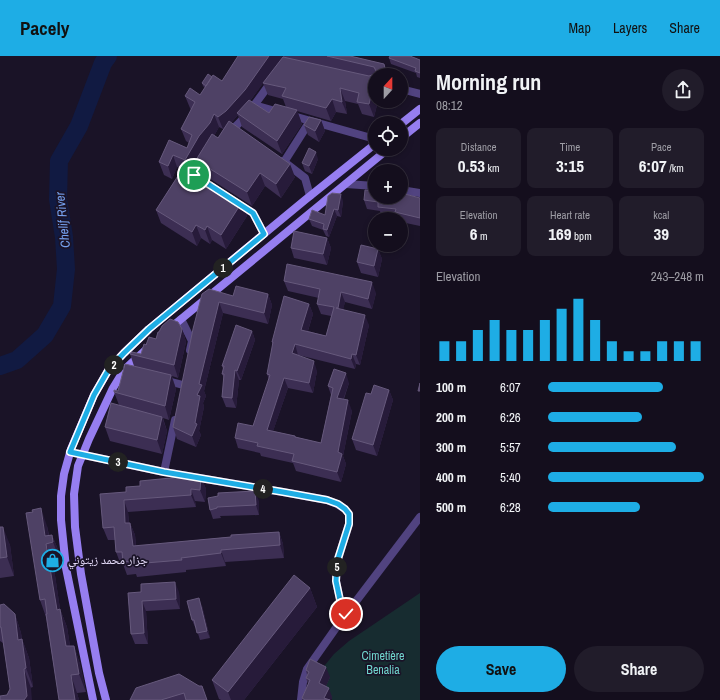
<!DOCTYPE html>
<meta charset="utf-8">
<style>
:root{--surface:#140e1d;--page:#211c2a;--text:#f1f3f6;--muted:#9d9ca4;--line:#332e3b;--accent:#1eade5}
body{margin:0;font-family:"Archivo Narrow","Noto Naskh Arabic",sans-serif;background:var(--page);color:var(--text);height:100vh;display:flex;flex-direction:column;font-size:15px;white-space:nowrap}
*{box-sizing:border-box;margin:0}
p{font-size:13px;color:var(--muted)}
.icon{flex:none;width:22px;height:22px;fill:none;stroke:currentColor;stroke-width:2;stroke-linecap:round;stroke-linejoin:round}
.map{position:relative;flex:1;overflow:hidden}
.details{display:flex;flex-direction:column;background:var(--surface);width:300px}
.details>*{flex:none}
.needle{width:26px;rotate:21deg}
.fabs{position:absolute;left:368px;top:12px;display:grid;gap:8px}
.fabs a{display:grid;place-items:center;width:40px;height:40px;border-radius:50%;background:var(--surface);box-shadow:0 2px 6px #0003,0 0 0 1px var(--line);font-size:20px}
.pin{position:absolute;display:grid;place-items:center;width:34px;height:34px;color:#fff;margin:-17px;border:2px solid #fff;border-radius:50%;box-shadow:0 1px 4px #0007}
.km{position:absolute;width:20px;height:20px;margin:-10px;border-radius:50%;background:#222;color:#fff;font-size:11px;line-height:20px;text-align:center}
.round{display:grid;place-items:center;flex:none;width:42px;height:42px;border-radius:21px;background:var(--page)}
.headline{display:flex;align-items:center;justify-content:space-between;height:68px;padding:0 16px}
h1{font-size:22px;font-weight:700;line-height:30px}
.stats{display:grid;grid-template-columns:repeat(3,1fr);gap:6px;height:68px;padding:4px 16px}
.stats div{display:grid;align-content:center;border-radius:8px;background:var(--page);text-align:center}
.stats b{font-size:17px;font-weight:700}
.stats small{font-size:11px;font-weight:400}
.stats p{font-size:11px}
.chart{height:112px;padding:8px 16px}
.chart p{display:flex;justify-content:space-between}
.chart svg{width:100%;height:72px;margin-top:4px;stroke:var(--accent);stroke-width:6}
.cta{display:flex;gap:8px;margin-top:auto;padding:8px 16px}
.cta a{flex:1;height:46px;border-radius:24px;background:var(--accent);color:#111;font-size:16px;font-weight:700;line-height:46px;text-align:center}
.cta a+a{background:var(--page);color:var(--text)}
ul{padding:0 16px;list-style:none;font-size:13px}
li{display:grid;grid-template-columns:64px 48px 1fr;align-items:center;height:30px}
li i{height:10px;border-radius:5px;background:var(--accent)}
header{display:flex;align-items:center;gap:24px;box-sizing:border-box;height:56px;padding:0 20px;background:var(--accent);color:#111}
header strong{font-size:19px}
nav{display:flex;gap:22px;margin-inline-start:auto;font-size:14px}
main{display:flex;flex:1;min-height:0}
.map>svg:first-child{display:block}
.green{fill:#172c30}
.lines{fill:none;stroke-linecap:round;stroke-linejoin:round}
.river{stroke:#111a42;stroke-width:18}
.street{stroke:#514380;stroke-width:8}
.secondary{stroke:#967ef0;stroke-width:8}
.wall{fill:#3c2e53;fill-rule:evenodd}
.shaded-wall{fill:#271b3a}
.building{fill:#4e4165;stroke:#66597c}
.route-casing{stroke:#fff;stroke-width:8}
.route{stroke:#1eade5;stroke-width:5}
.labels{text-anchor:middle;stroke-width:3.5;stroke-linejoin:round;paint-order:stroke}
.poi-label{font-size:12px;fill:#e6ddfb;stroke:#1a1327;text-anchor:start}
.park-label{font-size:12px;fill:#70d4cd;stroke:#1a1327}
.water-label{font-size:13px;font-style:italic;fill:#76a1ef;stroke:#1a1327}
</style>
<header>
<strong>Pacely</strong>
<nav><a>Map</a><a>Layers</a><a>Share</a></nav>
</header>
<main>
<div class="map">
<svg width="420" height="644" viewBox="0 0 420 644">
<rect width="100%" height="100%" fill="#1a1327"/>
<path class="green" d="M 420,537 L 420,644 L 332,644 L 332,641 L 312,625 L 334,598 L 349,585 Z"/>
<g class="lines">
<path class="river" d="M 0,310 L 17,304 L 45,279 L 62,250 L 66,213 L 64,181 L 58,143 L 59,105 L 79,70 L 103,7 L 108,0"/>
<path class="street" d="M 401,33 L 420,38
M 254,49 L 375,83
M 229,76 C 246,63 259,42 272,25
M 283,105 L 305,122 L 310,140
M 284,106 L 310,65
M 201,123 L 194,119 L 204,101
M 346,128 L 375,130
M 401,134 L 420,137
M 235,146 L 253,157 L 264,178
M 181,263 L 192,285 L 190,294
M 164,324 L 183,329
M 70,396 L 164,416 L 283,436 L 327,444 L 337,448 L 345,453 L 349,458 L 349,468 L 337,506 L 336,525 L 340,543 L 346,558
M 164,416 L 175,364
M 301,644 L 303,626 L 307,613 L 338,569 L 420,461"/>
<path class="secondary" d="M 401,68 L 420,53
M 401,82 L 420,67
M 169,273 L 388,93
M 93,644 L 66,512 L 61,464 L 61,440 L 64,418 L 71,393 L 94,339 L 109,313 L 124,297 L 149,273 L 305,144 L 375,88
M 106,644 L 99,617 L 81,518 L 75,471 L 74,438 L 78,410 L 89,383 L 113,332 L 124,314 L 150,290"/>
</g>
<path class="wall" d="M 238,0 L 350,0 L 384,8 L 388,19 L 375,19 L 375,45 L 386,45 L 387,51 L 377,49 L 374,61 L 362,58 L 358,48 L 345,45 L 347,58 L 336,56 L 331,65 L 297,55 L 302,68 L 282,98 L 242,71 L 238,59 L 231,67 L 295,121 L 281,142 L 265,130 L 252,150 L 201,117 L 197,104 L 191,113 L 242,146 L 247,160 L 226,193 L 212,184 L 210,188 L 201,182 L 197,190 L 161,167 L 156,154 L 182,113 L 177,111 L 172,123 L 164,119 L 159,106 L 169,84 L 187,92 L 189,87 L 186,85 L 181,73 L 191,54 L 190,52 L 185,40 L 200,39 L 205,32 L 203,30 L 202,27 L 212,21 L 222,25 ZM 263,27 L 268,39 L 283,43 L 286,51 L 269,57 L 250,45 ZM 219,71 L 223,73 L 224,72 L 218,82 L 214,80 Z
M 389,2 L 420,4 L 420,22 L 417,21 L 416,17 L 391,8 Z
M 321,64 L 325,75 L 319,86 L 308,79 L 304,69 Z
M 318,103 L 312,118 L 305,115 L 302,107 Z
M 420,142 L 420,170 L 401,166 L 401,163 L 381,160 L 380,155 L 367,153 L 364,144 Z
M 343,145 L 341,161 L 337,160 L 329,181 L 326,180 L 323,174 L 312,170 L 309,163 L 325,159 Z
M 327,182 L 331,192 L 327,209 L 294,202 L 291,192 Z
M 378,193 L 382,203 L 378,221 L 361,217 L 357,206 Z
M 284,225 L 376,237 L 372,253 L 345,246 L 343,253 L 369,269 L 360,309 L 356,308 L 355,313 L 298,299 L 317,315 L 313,337 L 288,332 L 273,375 L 295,380 L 296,381 L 321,387 L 331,339 L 328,330 L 349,327 L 344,343 L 352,355 L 343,400 L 346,408 L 341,426 L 296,415 L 293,407 L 261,400 L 260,397 L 238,392 L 235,382 L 253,370 L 269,324 L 267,318 L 273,289 L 272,286 L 309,248 L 313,258 L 308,275 L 326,280 L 331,260 L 321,258 L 317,248 L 319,242 L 288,235 Z
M 202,238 L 233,240 L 268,238 L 272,249 L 268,268 L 223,257 L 204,335 L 206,340 L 203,347 L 204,351 L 199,375 L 201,379 L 196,391 L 177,383 L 173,371 Z
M 182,273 L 186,286 L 178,322 L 172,320 L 176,333 L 169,364 L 163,362 L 167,375 L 162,398 L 110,385 L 105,371 L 119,349 L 114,336 L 118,335 L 134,310 L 130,298 L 141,298 L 146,289 L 156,283 L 159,276 Z
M 252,275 L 255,284 L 241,324 L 239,324 L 236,352 L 226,351 L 222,341 L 224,322 L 222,318 L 223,313 L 222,310 Z
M 389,334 L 393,344 L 377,400 L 356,394 L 352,383 L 371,338 Z
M 201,421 L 206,433 L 205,446 L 195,445 L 196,451 L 128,456 L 129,467 L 130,467 L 135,479 L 136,490 L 279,476 L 283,488 L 284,502 L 225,506 L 226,510 L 186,514 L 186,516 L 137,521 L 136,518 L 127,519 L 123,508 L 121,509 L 116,496 L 115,484 L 108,484 L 103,472 L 126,436 L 140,430 Z
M 208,442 L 259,445 L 259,459 L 220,460 L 221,462 L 213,463 L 210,454 Z
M 47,470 L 49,479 L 52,479 L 59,496 L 60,504 L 53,506 L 60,553 L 67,571 L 70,590 L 74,590 L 80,608 L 86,636 L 77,637 L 79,644 L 59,644 L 46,561 L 40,544 Z
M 0,471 L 10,489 L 14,520 L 0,522 Z
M 310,532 L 317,551 L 244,644 L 221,644 L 219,643 L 212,624 Z
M 179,536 L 180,553 L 146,555 L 148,588 L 135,588 L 131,578 L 128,537 Z
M 0,549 L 15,558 L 21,577 L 22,583 L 29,602 L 33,631 L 7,639 L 10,633 L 3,587 L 0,585 Z
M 202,550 L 210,582 L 200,584 L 196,571 L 195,571 L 192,564 Z
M 306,614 L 330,621 L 326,630 L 332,641 L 331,644 L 302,644 L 302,642 L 308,628 L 306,622 L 307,619 Z
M 179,618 L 207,644 L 130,644 Z"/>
<path class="shaded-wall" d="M 269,0 L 283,0 L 283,2 L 281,4 L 249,46 L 237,57 L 238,59 L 230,68 L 223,73 L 218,61 Z
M 384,8 L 388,19 L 387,19 L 386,16 Z
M 340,32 L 345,45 L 347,58 L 342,46 Z
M 372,36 L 377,49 L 374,61 L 369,48 Z
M 332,43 L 336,56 L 331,65 L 326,52 Z
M 297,54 L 302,68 L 282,98 L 277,85 Z
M 214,58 L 219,71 L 214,80 L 203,92 L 189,116 L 185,104 L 199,80 Z
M 321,64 L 325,75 L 319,86 L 315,75 Z
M 316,96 L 318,103 L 312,118 L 309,110 Z
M 173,99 L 177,111 L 172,123 L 168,110 Z
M 290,108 L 295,121 L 281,142 L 276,128 Z
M 260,117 L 265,130 L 252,150 L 247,136 Z
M 341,138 L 343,145 L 341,161 L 338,154 Z
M 242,146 L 247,160 L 226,193 L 221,179 Z
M 334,153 L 337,160 L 329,181 L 327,174 Z
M 196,169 L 201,182 L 197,190 L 192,176 Z
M 207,170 L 212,184 L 210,188 L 205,174 Z
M 327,182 L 331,192 L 327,209 L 323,198 Z
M 378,193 L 382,203 L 378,221 L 374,210 Z
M 372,226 L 376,237 L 372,253 L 368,243 Z
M 341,236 L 345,246 L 341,262 L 338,252 Z
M 268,238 L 272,249 L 268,268 L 264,257 Z
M 219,246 L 223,257 L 204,335 L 206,340 L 203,347 L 204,351 L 199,375 L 201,379 L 196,391 L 192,380 L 195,367 L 199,328 Z
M 309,248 L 313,258 L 305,284 L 301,274 Z
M 365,259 L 369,269 L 360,309 L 356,299 Z
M 182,273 L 186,286 L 178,322 L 174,309 Z
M 252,275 L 255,284 L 241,324 L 237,315 Z
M 295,288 L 298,299 L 296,307 L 292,297 Z
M 352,298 L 356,308 L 355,313 L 351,303 Z
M 314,305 L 317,315 L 313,337 L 309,327 Z
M 235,314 L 239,324 L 236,352 L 232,342 Z
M 346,317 L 349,327 L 340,352 L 337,342 Z
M 171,319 L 176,333 L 169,364 L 165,350 Z
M 284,322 L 288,332 L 270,384 L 267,374 Z
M 389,334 L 393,344 L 377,400 L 373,389 Z
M 348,344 L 352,355 L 343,400 L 346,408 L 341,426 L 337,416 L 338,396 Z
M 162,361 L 167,375 L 162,398 L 157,384 Z
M 201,421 L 206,433 L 205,446 L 200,434 Z
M 191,433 L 195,445 L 196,451 L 191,439 Z
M 255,435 L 259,445 L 259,459 L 256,449 Z
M 124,444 L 128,456 L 130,480 L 125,467 Z
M 41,452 L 47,470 L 50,487 L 45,480 Z
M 130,467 L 135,479 L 137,503 L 133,490 Z
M 3,471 L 10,489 L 14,520 L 7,501 Z
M 279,476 L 283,488 L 284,502 L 280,489 Z
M 52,479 L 59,496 L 60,504 L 53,486 Z
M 46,488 L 53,506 L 63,572 L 57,554 Z
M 221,494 L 225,506 L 226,510 L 221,497 Z
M 175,526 L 179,536 L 180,553 L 176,543 Z
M 310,532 L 317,551 L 244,644 L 231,644 L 228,636 Z
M 199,542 L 202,550 L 210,582 L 207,575 Z
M 142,545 L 146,555 L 148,588 L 144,577 Z
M 60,553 L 67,571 L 73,608 L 66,590 Z
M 15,558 L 21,577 L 22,583 L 29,602 L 33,631 L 26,612 L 18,584 Z
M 74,590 L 80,608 L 86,636 L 79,618 Z
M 326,611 L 330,621 L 323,637 L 319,627 Z
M 24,613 L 31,632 L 32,644 L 24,644 Z
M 71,619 L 77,637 L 79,644 L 75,644 Z
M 329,632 L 332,641 L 331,644 L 325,644 L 324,642 Z"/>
<path class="building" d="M 238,0 L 269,0 L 245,34 L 226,55 L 218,61 L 214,58 L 210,67 L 199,80 L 185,104 L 173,99 L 168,110 L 159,106 L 169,84 L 187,92 L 192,79 L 181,73 L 195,46 L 185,40 L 190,32 L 200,39 L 213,19 L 222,25 Z
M 327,0 L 350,0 L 384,8 L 386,16 L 379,17 L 379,19 L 375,19 L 375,37 L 372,36 L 369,48 L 357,46 L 359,37 L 340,32 L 342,46 L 332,43 L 326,52 L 282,40 L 286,32 L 263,27 L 283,1 L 369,20 L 375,18 L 376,15 L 374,11 Z
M 390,0 L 410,0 L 420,4 L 420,17 L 415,15 L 416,12 L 389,2 Z
M 208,18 L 212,21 L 206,30 L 202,27 Z
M 249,44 L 269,57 L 275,48 L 297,54 L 277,85 L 237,57 Z
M 309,61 L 321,64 L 315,75 L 304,69 Z
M 229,65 L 290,108 L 276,128 L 260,117 L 247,136 L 196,104 L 212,78 L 218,82 Z
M 309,92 L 316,96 L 309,110 L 302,107 Z
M 185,109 L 242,146 L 221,179 L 207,170 L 205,174 L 196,169 L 192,176 L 156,154 Z
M 365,134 L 375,135 L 375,141 L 401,141 L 401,137 L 420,142 L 420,162 L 395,156 L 396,153 L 378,151 L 378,146 L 364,144 Z
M 332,137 L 341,138 L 338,154 L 334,153 L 327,174 L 323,173 L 324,168 L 309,163 L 312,154 L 325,159 L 328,140 Z
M 294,175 L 327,182 L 323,198 L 291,192 Z
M 361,189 L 378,193 L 374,210 L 357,206 Z
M 287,208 L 372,226 L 368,243 L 341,236 L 338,252 L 336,252 L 365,259 L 356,299 L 352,298 L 351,303 L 295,288 L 292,297 L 314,305 L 309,327 L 284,322 L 267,374 L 295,380 L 295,381 L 321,387 L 333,332 L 328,330 L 334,313 L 346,317 L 337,342 L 348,344 L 338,396 L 342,398 L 337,416 L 292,405 L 294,398 L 257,390 L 258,387 L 235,382 L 238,367 L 253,370 L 270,319 L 267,318 L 273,286 L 272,286 L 284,240 L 309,248 L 301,274 L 326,280 L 334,251 L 317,248 L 320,233 L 284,225 Z
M 236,230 L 268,238 L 264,257 L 219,246 L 199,328 L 202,329 L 197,339 L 200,340 L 195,367 L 197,368 L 192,380 L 173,371 L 193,273 L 202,238 L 209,233 L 233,240 Z
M 170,263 L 178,266 L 182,273 L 174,309 L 130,298 L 132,296 L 141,298 L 144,288 L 146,289 L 149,281 L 156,283 L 158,276 L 159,276 L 162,270 Z
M 236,269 L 252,275 L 237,315 L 235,314 L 232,342 L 222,341 L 224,318 L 222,318 L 224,310 L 222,310 Z
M 125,308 L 171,319 L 165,350 L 114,336 L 114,334 L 118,335 Z
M 420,327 L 420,335 L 418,335 Z
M 374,329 L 389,334 L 373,389 L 352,383 L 366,337 L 371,338 Z
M 111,347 L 162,361 L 157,384 L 105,371 Z
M 191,420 L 201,421 L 200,434 L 191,433 L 191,439 L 124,444 L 125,467 L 130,467 L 133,490 L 231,481 L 231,479 L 279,476 L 280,489 L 221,494 L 221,497 L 181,502 L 182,504 L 133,508 L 132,505 L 123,506 L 122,496 L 116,496 L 114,471 L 103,472 L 100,438 L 126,436 L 126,431 L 140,430 L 140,425 Z
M 255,435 L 256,449 L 217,451 L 217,452 L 210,454 L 208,442 L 218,440 L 218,437 Z
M 41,452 L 45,480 L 52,479 L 53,486 L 46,488 L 57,554 L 60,553 L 66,590 L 74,590 L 79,618 L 71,619 L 75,644 L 59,644 L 46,558 L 47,558 L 45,543 L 40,544 L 26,457 L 33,456 L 32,454 Z
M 0,471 L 3,471 L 7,501 L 0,502 Z
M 294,519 L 310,532 L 228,636 L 212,624 Z
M 175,526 L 176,543 L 142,545 L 144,577 L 131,578 L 128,537 L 141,536 L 141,528 Z
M 199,542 L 207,575 L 197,577 L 194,564 L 192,564 L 187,545 Z
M 4,548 L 15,558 L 18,584 L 22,583 L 26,612 L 24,613 L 27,640 L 24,644 L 0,644 L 0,640 L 7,639 L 10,633 L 1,571 L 0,571 L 0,549 Z
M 310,603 L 326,611 L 319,627 L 329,632 L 324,642 L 330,644 L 305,644 L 302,642 L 310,624 L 306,622 L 309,616 L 306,614 Z
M 179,618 L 199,630 L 202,630 L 207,644 L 186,644 L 184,637 L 161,644 L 130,644 L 136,632 Z"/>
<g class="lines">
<defs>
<path id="route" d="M 194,119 L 253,157 L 264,178 L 149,273 L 124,297 L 109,313 L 94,339 L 70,396 L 164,416 L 283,436 L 327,444 L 338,448 L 345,453 L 349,458 L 349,468 L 337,506 L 336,525 L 340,544 L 346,558"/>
</defs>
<use href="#route" class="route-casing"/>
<use href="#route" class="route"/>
</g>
<defs>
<symbol id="shop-ring" viewBox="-11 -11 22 22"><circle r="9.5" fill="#1a1327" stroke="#1eade5" stroke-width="1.5"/><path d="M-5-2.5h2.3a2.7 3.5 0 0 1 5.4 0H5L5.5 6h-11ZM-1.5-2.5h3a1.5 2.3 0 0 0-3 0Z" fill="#1eade5"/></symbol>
</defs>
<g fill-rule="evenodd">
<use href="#shop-ring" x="40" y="492" width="25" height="25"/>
</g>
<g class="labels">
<g class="poi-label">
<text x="68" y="508">جزار محمد زيتوني</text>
</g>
<g class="park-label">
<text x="383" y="604">Cimetière<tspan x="383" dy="14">Benalia</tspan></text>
</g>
<g class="water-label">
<text transform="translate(62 164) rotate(-96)" y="5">Chelif River</text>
</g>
</g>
</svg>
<div class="fabs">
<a><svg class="needle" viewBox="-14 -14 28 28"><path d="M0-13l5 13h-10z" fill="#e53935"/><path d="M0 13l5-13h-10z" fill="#9d9ca4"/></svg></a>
<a><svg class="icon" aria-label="locate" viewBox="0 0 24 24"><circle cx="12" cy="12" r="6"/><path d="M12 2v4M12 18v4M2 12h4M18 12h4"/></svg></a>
<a>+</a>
<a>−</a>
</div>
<div class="pin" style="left:194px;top:119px;background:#1e9e55"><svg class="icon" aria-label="arrive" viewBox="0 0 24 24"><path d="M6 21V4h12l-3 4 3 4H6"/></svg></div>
<div class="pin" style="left:346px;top:558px;background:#d93025"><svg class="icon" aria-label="check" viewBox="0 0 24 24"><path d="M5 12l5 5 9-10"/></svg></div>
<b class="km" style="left:223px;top:212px">1</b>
<b class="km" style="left:114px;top:309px">2</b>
<b class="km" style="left:118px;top:406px">3</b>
<b class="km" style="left:263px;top:433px">4</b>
<b class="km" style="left:337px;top:511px">5</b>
</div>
<section class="details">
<div class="headline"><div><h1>Morning run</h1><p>08:12</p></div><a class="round"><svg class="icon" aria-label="share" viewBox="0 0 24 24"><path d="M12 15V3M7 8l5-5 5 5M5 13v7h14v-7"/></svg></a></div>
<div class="stats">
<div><p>Distance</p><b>0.53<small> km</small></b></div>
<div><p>Time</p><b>3:15</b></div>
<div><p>Pace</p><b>6:07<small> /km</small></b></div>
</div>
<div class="stats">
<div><p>Elevation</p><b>6<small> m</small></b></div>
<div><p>Heart rate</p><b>169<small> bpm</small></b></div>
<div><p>kcal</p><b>39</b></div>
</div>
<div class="chart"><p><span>Elevation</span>243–248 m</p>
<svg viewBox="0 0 160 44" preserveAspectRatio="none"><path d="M5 44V32M15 44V32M25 44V25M35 44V19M45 44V25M55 44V25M65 44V19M75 44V12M85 44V6M95 44V19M105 44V32M115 44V38M125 44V38M135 44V32M145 44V32M155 44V32"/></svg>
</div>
<ul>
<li><b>100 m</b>6:07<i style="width:74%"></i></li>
<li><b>200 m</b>6:26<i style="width:60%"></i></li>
<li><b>300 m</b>5:57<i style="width:82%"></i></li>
<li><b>400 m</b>5:40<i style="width:100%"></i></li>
<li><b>500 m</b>6:28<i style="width:59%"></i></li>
</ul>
<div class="cta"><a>Save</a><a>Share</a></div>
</section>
</main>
